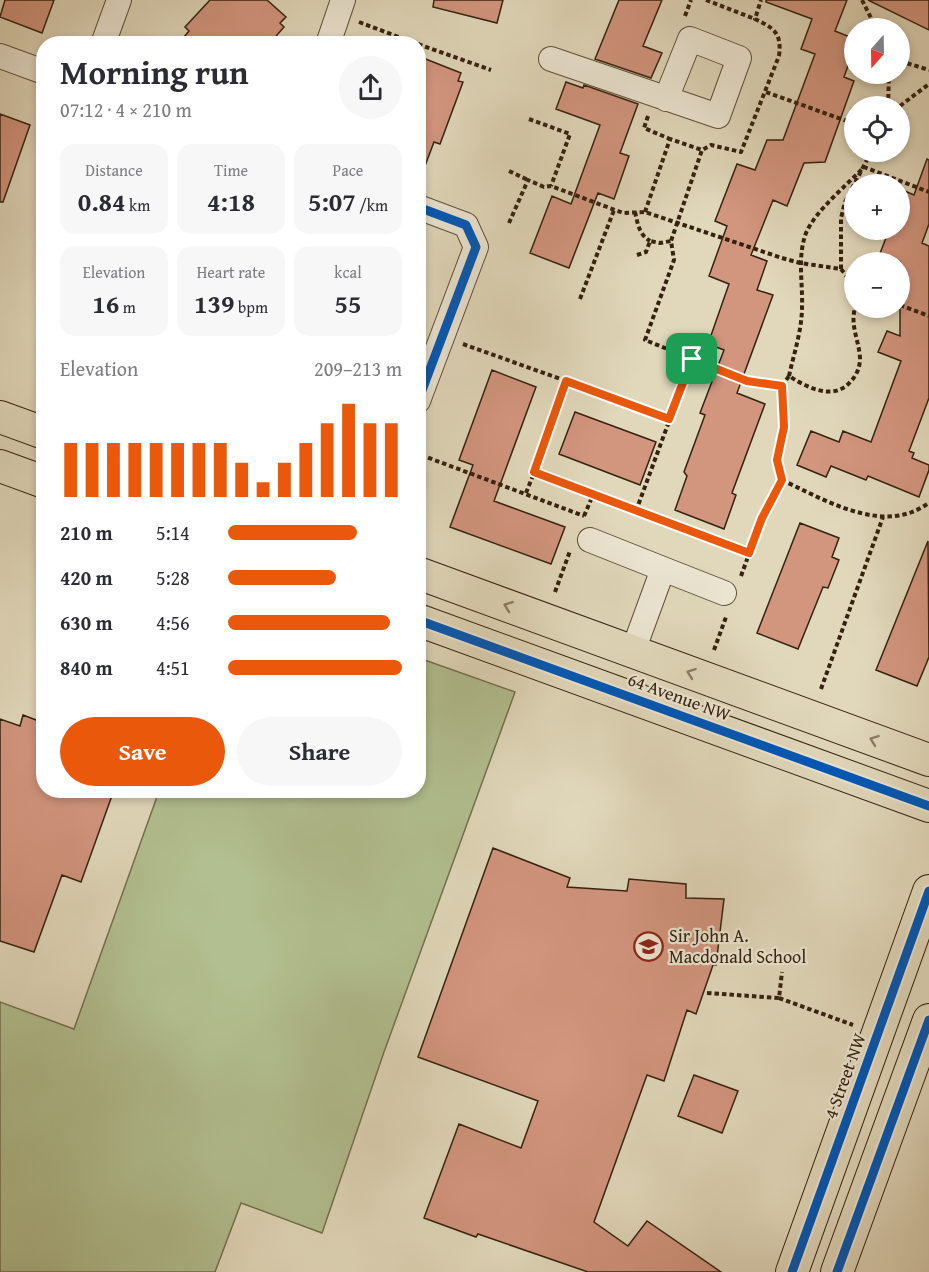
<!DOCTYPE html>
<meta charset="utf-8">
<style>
:root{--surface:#fff;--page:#f7f7f7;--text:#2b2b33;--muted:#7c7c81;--accent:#ea580c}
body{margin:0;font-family:"Gentium Book Plus",serif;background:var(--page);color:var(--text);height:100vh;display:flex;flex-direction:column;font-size:22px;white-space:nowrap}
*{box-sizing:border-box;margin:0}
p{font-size:20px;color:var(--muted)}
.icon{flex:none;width:33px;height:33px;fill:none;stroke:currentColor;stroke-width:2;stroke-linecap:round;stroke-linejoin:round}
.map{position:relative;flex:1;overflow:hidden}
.panel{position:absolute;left:36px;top:36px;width:390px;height:762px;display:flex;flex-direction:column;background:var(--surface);border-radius:24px;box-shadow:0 3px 9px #0003}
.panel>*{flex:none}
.needle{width:39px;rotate:200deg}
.tools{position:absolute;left:844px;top:18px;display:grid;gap:12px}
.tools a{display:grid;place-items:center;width:66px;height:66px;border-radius:50%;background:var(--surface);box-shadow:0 3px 9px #0003;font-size:30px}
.pin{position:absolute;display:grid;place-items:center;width:51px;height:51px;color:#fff;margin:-26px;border-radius:12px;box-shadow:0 3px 9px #0006}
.round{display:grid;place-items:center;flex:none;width:63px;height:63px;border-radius:32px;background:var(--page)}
.headline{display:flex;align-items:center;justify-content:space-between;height:102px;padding:0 24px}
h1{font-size:33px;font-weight:600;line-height:45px}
.metrics{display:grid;grid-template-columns:repeat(3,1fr);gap:9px;height:102px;padding:6px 24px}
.metrics div{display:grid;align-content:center;border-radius:15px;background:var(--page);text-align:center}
.metrics b{font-size:26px;font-weight:600}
.metrics small{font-size:16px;font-weight:400}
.metrics p{font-size:16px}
.chart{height:168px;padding:12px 24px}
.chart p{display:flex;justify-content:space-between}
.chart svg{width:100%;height:108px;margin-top:6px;stroke:var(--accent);stroke-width:6}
.primary-button{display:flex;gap:12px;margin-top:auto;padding:12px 24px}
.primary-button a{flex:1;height:69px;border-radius:36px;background:var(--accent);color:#fff;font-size:24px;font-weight:600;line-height:69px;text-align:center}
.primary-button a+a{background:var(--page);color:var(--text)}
ul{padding:0 24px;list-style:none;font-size:20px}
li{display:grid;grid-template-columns:96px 72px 1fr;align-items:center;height:45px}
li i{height:15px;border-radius:8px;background:var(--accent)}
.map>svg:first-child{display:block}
.green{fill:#b2bf90;stroke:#747050;stroke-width:1.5}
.building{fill:#d2957e;stroke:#352110;stroke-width:1.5}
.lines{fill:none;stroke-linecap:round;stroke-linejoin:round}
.minor-casing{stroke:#604f3b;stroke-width:26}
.major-casing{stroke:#352110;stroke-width:34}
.path{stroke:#352110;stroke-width:4;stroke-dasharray:4.5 3;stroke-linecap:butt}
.minor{stroke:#ece6d3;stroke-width:24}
.major{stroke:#e1d8bb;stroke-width:32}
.cycleway-casing{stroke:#ece6d3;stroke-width:13}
.cycleway{stroke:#0057b8;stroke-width:9}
.oneway{stroke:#8b7c66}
.route-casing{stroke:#fff;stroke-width:12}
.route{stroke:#ea580c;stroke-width:8}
.labels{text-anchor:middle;stroke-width:4.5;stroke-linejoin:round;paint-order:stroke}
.street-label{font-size:18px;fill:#352110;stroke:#ece6d3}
.poi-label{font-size:18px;fill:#352110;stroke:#ece6d3;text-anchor:start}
</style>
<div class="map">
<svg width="929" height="1272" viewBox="0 0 929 1272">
<rect width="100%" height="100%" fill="#e1d8bb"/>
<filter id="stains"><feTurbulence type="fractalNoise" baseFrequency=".00333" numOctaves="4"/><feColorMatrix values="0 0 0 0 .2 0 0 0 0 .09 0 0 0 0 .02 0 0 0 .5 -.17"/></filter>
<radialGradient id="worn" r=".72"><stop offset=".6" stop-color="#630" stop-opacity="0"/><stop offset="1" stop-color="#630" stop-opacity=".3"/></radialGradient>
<path class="green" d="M 419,658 L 515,692 L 384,1052 L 322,1233 L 241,1203 L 215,1272 L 0,1272 L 0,1002 L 74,1029 L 159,791 L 418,790 Z"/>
<path class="building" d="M 5,0 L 54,0 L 42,33 L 0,17 Z
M 210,0 L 267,0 L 286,17 L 280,23 L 284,27 L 269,44 L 178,44 L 189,31 L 185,27 Z
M 434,0 L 503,0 L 497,23 L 433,7 Z
M 619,0 L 662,0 L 643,46 L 662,53 L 651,78 L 595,59 Z
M 766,0 L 847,0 L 835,31 L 855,39 L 855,46 L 844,77 L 854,81 L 825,162 L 804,163 L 787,206 L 773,200 L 751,255 L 767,261 L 757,290 L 773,295 L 737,393 L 765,404 L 732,493 L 736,495 L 724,529 L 675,510 L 687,476 L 684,472 L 705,415 L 700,413 L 724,350 L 708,344 L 729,284 L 709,276 L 727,226 L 715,221 L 737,164 L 755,170 L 767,140 L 783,140 L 815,54 L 801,49 L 812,19 L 766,2 Z
M 868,0 L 929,0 L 929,30 Z
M 418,56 L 461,73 L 458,81 L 463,82 L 440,144 L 434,142 L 420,179 L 418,179 Z
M 566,82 L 583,88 L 584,85 L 638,104 L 620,153 L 629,156 L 614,199 L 598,193 L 569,268 L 530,253 L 552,196 L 571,204 L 600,125 L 556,109 Z
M 0,114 L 30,125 L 3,202 L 0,202 Z
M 927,159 L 929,160 L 929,224 L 922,243 L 929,246 L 929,398 L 909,451 L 914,453 L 912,458 L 929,465 L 929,470 L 919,497 L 868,476 L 866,480 L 831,466 L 826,477 L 797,465 L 811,431 L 839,442 L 843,431 L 871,442 L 901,361 L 878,352 L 887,331 L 900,336 L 900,262 L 894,262 L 879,256 L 889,230 L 900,230 L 900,189 L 914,195 Z
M 492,370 L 536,387 L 494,501 L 565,527 L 551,564 L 450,527 L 473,465 L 459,460 Z
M 575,412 L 656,442 L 640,485 L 559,454 Z
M 800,523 L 839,538 L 832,557 L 839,560 L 828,588 L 823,587 L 798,649 L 757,633 Z
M 928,541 L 929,657 L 917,686 L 876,670 Z
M 23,715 L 44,723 L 44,790 L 114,790 L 81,882 L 62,875 L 34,952 L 0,941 L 0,719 L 20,726 Z
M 493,848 L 570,878 L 567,887 L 627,891 L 629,879 L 686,884 L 686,898 L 724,899 L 716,965 L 713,965 L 696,1014 L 687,1010 L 664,1081 L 647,1075 L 594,1222 L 628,1246 L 647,1221 L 721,1272 L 588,1272 L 478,1234 L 476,1237 L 424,1218 L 459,1124 L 521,1148 L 538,1101 L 418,1057 Z
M 694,1075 L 738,1091 L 722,1133 L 678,1116 Z"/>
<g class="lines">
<defs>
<path id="minor" d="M 103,44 L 119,0
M 328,44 L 343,0
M 0,56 L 44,72
M 551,59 L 718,116 L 739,58 L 690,39 L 666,99
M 418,207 L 466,225 L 476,247 L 418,401
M 590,540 L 663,569 L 633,651
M 663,569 L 724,593"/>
<path id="major" d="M 0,417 L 44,433
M 0,466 L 44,482
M 418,573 L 929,760
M 418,620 L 929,806
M 792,1272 L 929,891
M 837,1272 L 929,1020"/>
</defs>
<use href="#minor" class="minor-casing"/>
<use href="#major" class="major-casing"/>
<path class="path" d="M 706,0 L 755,19
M 862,0 L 876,28
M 685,16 L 691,0
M 359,22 L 417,44
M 418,44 L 491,70
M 900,61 L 929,70
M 766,92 L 855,124
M 888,106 L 889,74
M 900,106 L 929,84
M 648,116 L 644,128 L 670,139
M 529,119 L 570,134 L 551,186
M 509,171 L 528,180
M 635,212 C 638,225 639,234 650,241
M 645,212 L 670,139 L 702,150
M 509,223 L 528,180 L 544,187 L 551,186 L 623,213 L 645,212 L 782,258 L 800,263 L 841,269 L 841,218 L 845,202 L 871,152
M 637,255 L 646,252 L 650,241 L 660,243 L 671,241
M 841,269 L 855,287
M 580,299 L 614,210
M 900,305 L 929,316
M 463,344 L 566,381 L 534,473
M 789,376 C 794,353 802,330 802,307 C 803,283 797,257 806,233 C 816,210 846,186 864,167 L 929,192
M 566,381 L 669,419
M 782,386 L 789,376 C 808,388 835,402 852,380 C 857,374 860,367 860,358 C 859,340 850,326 855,308
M 421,455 L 584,516
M 782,480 C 819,497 870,528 912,512 C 918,510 924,506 929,503
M 526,493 L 534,473 L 749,553
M 636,511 L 692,359
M 584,516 L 593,495
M 741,576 L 762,518 L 782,480 L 777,460 L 784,427 L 782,386 L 747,381 L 645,340 L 674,260 L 671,241 L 702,150 L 711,145 L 741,152 L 779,56 C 782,33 774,28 755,19 L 761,0
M 555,592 L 570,551
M 714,650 L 726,617
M 821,689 L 883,517
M 707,993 L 779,998 L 782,972
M 779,998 L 853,1025"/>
<use href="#minor" class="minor"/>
<use href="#major" class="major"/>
<defs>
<path id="cycleway" d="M 418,207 L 466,225 L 476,247 L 418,401
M 418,620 L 929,806
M 792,1272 L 929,891
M 837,1272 L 929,1020"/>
</defs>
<use href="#cycleway" class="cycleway-casing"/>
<use href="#cycleway" class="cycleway"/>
</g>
<defs><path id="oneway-chevron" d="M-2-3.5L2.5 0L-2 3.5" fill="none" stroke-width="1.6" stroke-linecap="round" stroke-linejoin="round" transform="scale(1.5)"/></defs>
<g class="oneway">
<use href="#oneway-chevron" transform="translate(508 606) rotate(-160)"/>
<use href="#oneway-chevron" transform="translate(691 673) rotate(-160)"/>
<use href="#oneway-chevron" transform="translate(874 740) rotate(-160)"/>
</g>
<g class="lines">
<defs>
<path id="route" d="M 692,359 L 747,381 L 782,386 L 784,427 L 777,460 L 782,480 L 762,518 L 749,553 L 534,472 L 566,381 L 669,419 Z"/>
</defs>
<use href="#route" class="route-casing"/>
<use href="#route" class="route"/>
</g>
<defs>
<symbol id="school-ring" viewBox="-11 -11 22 22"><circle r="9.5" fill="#ece6d3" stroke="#8f2418" stroke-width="1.5"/><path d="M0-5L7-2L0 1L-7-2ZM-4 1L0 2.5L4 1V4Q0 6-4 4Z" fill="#8f2418"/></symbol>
</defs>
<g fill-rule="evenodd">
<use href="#school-ring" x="632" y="930" width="33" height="33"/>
</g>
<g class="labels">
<g class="street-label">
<text transform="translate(679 697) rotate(20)" y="6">64 Avenue NW</text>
<text transform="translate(845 1076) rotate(-70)" y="6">4 Street NW</text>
</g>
<g class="poi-label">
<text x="669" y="942">Sir John A.<tspan x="669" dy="21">Macdonald School</tspan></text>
</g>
</g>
<rect width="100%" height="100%" filter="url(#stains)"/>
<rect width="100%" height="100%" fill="url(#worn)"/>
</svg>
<div class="tools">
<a><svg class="needle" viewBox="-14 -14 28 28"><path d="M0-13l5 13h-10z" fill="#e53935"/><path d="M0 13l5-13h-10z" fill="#7c7c81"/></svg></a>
<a><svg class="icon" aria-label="locate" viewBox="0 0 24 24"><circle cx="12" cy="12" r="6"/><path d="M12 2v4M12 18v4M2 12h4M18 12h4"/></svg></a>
<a>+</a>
<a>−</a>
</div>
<div class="pin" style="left:692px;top:359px;background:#1e9e55"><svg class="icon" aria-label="arrive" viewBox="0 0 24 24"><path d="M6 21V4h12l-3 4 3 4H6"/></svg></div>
<section class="panel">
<div class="headline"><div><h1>Morning run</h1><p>07:12 · 4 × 210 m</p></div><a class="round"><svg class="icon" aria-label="share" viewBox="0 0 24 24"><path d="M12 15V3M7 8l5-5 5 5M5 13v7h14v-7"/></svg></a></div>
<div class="metrics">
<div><p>Distance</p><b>0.84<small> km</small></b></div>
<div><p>Time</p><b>4:18</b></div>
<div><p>Pace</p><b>5:07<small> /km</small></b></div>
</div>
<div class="metrics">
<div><p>Elevation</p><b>16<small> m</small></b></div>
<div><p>Heart rate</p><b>139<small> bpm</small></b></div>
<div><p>kcal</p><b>55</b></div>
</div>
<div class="chart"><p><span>Elevation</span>209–213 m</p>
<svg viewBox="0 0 160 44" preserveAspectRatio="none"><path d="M5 44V22M15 44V22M25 44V22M35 44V22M45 44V22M55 44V22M65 44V22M75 44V22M85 44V30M95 44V38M105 44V30M115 44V22M125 44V14M135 44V6M145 44V14M155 44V14"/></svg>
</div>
<ul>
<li><b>210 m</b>5:14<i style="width:74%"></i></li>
<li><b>420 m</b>5:28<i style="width:62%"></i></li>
<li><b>630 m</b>4:56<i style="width:93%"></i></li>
<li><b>840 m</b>4:51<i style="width:100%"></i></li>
</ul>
<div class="primary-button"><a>Save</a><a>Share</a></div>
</section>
</div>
